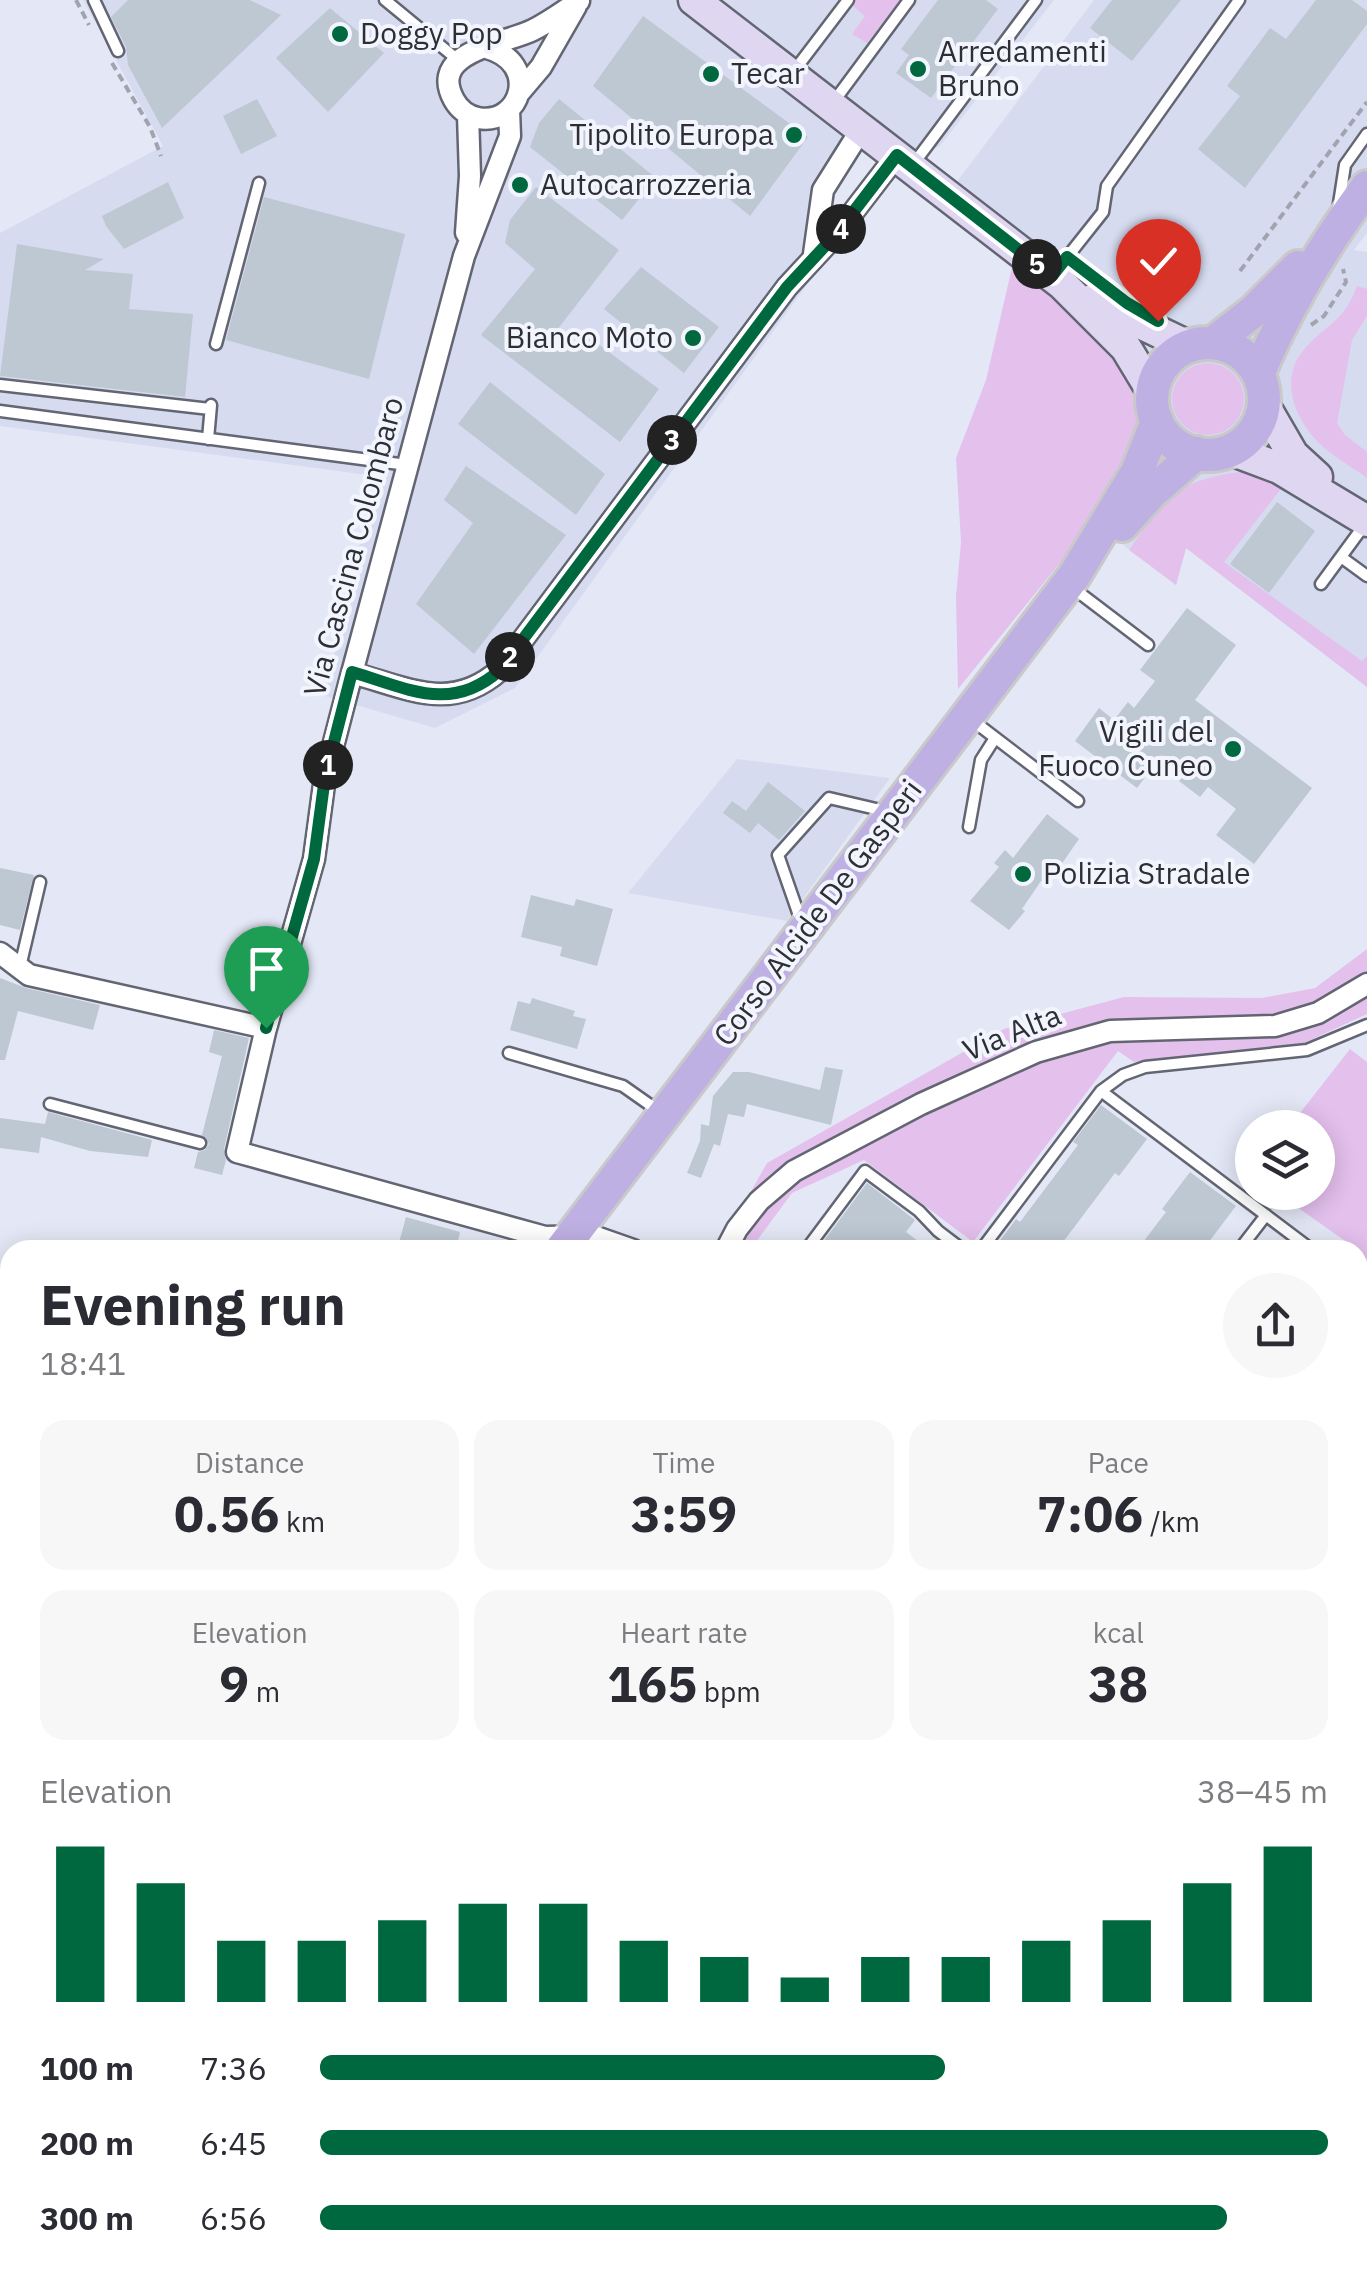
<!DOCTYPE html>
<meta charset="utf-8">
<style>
:root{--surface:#fff;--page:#f7f7f7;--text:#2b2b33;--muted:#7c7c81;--accent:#00683e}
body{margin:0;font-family:"IBM Plex Sans",sans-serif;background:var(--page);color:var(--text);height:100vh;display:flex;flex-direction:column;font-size:38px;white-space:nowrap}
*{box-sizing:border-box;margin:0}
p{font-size:32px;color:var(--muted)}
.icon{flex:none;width:55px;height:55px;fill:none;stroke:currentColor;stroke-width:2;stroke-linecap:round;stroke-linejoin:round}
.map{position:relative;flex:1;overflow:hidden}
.panel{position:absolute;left:0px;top:1240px;width:1368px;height:1035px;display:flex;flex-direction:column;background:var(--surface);border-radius:30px 30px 0 0;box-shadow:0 5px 25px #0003}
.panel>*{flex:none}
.tools{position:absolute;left:1235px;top:1110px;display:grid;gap:20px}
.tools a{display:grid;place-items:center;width:100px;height:100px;border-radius:50%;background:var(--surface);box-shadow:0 5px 25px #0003;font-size:50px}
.pin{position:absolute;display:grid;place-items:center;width:85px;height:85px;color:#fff;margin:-102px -42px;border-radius:50% 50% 50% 0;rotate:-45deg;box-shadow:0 0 10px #0007}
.pin .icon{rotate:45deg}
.km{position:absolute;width:50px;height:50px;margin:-25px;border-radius:50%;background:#222;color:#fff;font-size:28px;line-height:50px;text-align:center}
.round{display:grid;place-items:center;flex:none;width:105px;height:105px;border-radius:52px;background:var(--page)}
.overview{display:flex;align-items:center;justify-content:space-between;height:170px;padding:0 40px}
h1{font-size:55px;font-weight:700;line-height:75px}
.metrics{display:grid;grid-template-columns:repeat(3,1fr);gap:15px;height:170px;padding:10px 40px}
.metrics div{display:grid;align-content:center;border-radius:25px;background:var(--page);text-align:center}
.metrics b{font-size:50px;font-weight:700}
.metrics small{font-size:28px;font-weight:400}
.metrics p{font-size:28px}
.chart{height:280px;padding:20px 40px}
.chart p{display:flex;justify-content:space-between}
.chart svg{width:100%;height:180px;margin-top:10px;stroke:var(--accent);stroke-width:6}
ul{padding:0 40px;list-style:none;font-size:32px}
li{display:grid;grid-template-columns:160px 120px 1fr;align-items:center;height:75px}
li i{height:25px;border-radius:12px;background:var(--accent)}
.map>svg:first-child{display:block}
.built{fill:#d6dbf0}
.green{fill:#e4c0ed}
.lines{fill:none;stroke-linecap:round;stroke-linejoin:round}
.stream{stroke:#3e98ba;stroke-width:5}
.building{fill:#bdc8d3}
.lane-casing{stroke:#636672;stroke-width:15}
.street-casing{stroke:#636672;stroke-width:25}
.secondary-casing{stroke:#636672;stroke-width:35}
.primary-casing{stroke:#c9c9ca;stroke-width:38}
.path{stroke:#a1a4af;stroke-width:4;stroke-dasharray:8 5;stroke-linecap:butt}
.lane{stroke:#fff;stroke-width:10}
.street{stroke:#fff;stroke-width:20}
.secondary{stroke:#dfd7f1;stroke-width:30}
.primary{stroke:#bfb0e3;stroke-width:32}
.route-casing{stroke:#fff;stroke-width:20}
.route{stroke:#00683e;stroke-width:12}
.poi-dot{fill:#00683e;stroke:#f3f5fe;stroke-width:4}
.labels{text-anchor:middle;stroke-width:8;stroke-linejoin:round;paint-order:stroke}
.poi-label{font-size:30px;fill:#2e2f35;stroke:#f3f5fe;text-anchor:start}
.street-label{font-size:30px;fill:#2e2f35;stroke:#f3f5fe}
</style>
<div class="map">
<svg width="1367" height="2275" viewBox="0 0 1367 2275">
<rect width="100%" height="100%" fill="#e4e8f6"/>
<path class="built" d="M 83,0 L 1054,0 L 940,146 L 895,169 L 860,147 L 833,186 L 823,235 L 835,246 L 515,688 L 435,728 L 325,696 L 375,476 L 0,426 L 0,233 L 163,146 Z
M 1094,0 L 1367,0 L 1367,233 L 1354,250 L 1367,252 L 1367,687 L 1186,548 L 1176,585 L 1093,522 L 1126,359 L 940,204 Z
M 737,759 L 890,778 L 787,921 L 628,893 Z"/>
<path class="green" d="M 857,0 L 900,0 L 867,43 L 852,34 L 865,16 L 853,6 Z
M 1013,263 L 1126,359 L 1144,396 L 1145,441 L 1093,522 L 958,689 L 956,596 L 961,542 L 956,458 L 986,380 Z
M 1357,286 L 1367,289 L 1367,316 L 1352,340 L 1337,423 L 1345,435 L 1367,452 L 1367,478 C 1351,466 1330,455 1317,441 C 1291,413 1279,374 1308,345 C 1332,320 1343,322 1357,286 Z
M1172 399a36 36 0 1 1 72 0a36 36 0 1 1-72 0Z
M 1239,472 L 1261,474 L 1284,485 L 1224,562 L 1362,661 L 1367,656 L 1367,687 L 1186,548 L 1176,585 L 1129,550 C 1165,499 1174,481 1239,472 Z
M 1367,949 L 1367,1014 L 1304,1043 L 1134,1062 L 1118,1051 L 973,1242 L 864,1160 L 792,1193 L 750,1250 L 718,1250 L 767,1163 L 1004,1029 L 1124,997 L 1262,998 L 1315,988 Z
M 1350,1049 L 1367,1062 L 1367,1260 L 1358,1250 L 1277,1193 L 1318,1192 L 1318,1128 L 1289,1127 Z
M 1358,1561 L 1367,1568 L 1367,1772 L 1361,1780 L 1358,1778 Z"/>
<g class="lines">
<path class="stream" d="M 0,1693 L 10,1694"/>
</g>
<path class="building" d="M 128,0 L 250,0 L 281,15 L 162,128 L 128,65 L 126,47 L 111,17 Z
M 938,0 L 986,0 L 998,9 L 931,98 L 896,73 L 909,55 L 901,49 Z
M 1112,0 L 1181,0 L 1132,61 L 1090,28 Z
M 1316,0 L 1352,0 L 1367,11 L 1367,24 L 1245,188 L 1198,149 L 1240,96 L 1227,86 L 1270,28 L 1286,39 Z
M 330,8 L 384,53 L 328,112 L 276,58 Z
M 643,16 L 808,137 L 750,216 L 593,86 Z
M 257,99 L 277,136 L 241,154 L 223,116 Z
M 559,99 L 656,178 L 622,220 L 530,147 L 539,123 Z
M 168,182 L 184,218 L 124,249 L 106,226 L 102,216 Z
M 536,187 L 619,250 L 557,330 L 574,344 L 583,333 L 659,389 L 620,442 L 481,335 L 535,269 L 505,243 L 510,220 Z
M 264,197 L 405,234 L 369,379 L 226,340 Z
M 17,244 L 104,259 L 85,270 L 133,274 L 129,309 L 193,314 L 185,397 L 0,376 Z
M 641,267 L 719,327 L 684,373 L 604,309 Z
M 490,382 L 605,474 L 576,515 L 458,424 Z
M 466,466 L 566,535 L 474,654 L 416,604 L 473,523 L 444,500 Z
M 1277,502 L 1315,531 L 1269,593 L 1230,564 Z
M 1187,608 L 1236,645 L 1195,700 L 1312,788 L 1254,864 L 1216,835 L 1236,809 L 1208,787 L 1200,797 L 1179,781 L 1186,773 L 1162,755 L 1137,788 L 1075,741 L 1099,708 L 1114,720 L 1128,702 L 1134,708 L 1155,681 L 1140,670 Z
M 768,782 L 805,811 L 779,840 L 758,823 L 750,833 L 723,813 L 732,801 L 746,811 Z
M 1047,814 L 1079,839 L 1047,885 L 1041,881 L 1022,909 L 1025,911 L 1009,930 L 970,901 L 999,867 L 994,863 L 1005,850 L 1013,858 Z
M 0,868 L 34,875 L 20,930 L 0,925 Z
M 531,895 L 574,906 L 576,899 L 613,909 L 597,966 L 560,956 L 562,947 L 521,937 Z
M 0,978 L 26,988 L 100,1005 L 93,1030 L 18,1011 L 5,1060 L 0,1060 Z
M 532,998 L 575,1011 L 573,1016 L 586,1019 L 577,1049 L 510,1030 L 518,1001 L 530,1004 Z
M 214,1030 L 249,1038 L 224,1149 L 226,1160 L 222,1175 L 194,1168 L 198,1152 L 205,1150 L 209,1144 L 202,1135 L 222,1056 L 209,1052 Z
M 825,1067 L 843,1070 L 831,1125 L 747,1104 L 744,1117 L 728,1114 L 720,1146 L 714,1144 L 701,1178 L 687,1173 L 700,1141 L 701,1124 L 709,1126 L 713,1096 L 733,1072 L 749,1072 L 820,1090 Z
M 1101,1105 L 1147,1139 L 1119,1176 L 1115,1173 L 1057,1250 L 993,1250 L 1016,1219 L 1020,1222 L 1078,1145 L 1073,1142 Z
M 48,1112 L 152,1140 L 148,1157 L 90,1151 L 41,1137 L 39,1153 L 0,1148 L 0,1118 L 45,1124 Z
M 1190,1172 L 1236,1206 L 1208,1243 L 1203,1240 L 1196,1250 L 1137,1250 L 1166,1212 L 1162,1209 Z
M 867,1183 L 915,1220 L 906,1232 L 930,1250 L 817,1250 Z
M 406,1217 L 460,1232 L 456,1250 L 397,1250 Z"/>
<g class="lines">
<defs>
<path id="lane" d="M 94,0 L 118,51
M 385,0 L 458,60
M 794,71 L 848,0
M 832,104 L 909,0
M 912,166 L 1036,0
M 1338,210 L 1345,165 L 1367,134
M 1053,275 L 1103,212 L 1107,186 L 1239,0
M 216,344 L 259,183
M 0,385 L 210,409
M 0,411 L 407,465
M 208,439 L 211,405
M 1341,557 L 1367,576
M 1321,584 L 1365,524
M 1073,588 L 1148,645
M 972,720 L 1078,801
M 969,827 L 981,760 L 995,738
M 801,921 L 778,855 L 829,798 L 889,812
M 20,967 L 40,882
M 509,1053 L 623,1086 L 660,1112
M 1101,1091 L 1312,1250
M 50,1104 L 200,1143
M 806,1250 L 865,1171 L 919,1211 L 938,1231 L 963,1250
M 981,1250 L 1101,1091 L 1123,1075 L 1145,1067 L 1307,1050 L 1367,1025
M 1239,1250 L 1266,1215
M 1358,1284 L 1367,1291
M 1358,1466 L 1367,1453
M 1358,1547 L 1367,1555
M 1358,1809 L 1367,1797
M 0,2092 L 10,2093"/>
<path id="street" d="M 487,48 C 541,63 521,126 478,118 C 468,116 459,109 454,100 C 427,51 505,44 533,30 C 549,22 564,11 579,1
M 519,93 L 541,67 L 576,6
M 509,110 L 510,136 L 464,256 L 352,673 L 325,777 L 314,859 L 266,1028 L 237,1152 L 545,1237 L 593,1236 L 633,1250
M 466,233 L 470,176 L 468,115
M 814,254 L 823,190 L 862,128
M 352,673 C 408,688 451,713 500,670 L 787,287 L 837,233 L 897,155
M 0,953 L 29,975 L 266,1028
M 726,1250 L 737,1229 L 759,1201 L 794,1171 L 921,1104 L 1036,1052 L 1110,1031 L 1275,1026 L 1318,1013 L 1367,984
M 0,1729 L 10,1730
M 882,2265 L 894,2275
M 1322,2265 L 1336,2275
M 656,2275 L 658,2265
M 709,2275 L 717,2265
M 998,2275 L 998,2265
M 1299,2275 L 1307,2265"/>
<path id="secondary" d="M 694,0 L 1062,284 L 1126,348 L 1152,391
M 1092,300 L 1188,346
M 1264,405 L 1293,455 L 1317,477
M 1231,450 L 1279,468 L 1367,521"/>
<path id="primary" d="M 1213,343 L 1254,311 L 1298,267
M1152 399a56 56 0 1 1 112 0a56 56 0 1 1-112 0Z
M 1258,374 C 1287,306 1323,246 1367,187
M 1122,525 L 1151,493 L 1197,453
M 561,1250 L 1074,576 L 1137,472 L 1157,421
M 0,2239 L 10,2177"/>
</defs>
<use href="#lane" class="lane-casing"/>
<use href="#street" class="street-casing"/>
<use href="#secondary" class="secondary-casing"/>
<use href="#primary" class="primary-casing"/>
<path class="path" d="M 76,0 L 89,25
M 112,63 L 150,127 L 161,156
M 1240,271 L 1367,102
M 1311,325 L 1324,316 L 1346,282 L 1343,269
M 1358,1636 L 1367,1640
M 1358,1690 L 1367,1684
M 10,2275 L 11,2265"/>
<use href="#lane" class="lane"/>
<use href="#street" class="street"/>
<use href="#secondary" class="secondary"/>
<use href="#primary" class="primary"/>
</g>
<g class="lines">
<defs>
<path id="route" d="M 266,1028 L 314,859 L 325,777 L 352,672 C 407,688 451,714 500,670 L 787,287 L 838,232 L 897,155 L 1052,276 L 1067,257 L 1127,303 L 1158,321"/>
</defs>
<use href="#route" class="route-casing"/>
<use href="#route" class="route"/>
</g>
<g class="poi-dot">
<circle cx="340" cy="34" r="10"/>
<circle cx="918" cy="69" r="10"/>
<circle cx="711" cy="74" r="10"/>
<circle cx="794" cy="135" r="10"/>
<circle cx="520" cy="185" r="10"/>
<circle cx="693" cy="338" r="10"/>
<circle cx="1233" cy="749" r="10"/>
<circle cx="1023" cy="874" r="10"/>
</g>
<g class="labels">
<g class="poi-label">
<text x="360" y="44">Doggy Pop</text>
<text x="938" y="62">Arredamenti<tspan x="938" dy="34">Bruno</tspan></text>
<text x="731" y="84">Tecar</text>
<text x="774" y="145" text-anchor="end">Tipolito Europa</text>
<text x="540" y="195">Autocarrozzeria</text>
<text x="673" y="348" text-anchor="end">Bianco Moto</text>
<text x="1213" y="742" text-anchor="end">Vigili del<tspan x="1213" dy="34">Fuoco Cuneo</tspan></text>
<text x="1043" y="884">Polizia Stradale</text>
</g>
<g class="street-label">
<text transform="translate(354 547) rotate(-75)" y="10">Via Cascina Colombaro</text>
<text transform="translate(818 913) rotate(-53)" y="10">Corso Alcide De Gasperi</text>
<text transform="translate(1012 1033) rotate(-22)" y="10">Via Alta</text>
</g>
</g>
</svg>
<div class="tools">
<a><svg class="icon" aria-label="layers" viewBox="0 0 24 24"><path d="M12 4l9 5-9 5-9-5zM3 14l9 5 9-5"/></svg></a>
</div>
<div class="pin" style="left:266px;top:1028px;background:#1e9e55"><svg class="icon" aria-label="arrive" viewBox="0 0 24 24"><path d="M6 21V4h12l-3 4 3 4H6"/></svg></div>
<div class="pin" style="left:1158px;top:321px;background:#d93025"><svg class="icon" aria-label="check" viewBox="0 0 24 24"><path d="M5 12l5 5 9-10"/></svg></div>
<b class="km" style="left:328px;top:765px">1</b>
<b class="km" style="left:510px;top:657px">2</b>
<b class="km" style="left:672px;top:440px">3</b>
<b class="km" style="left:841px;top:229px">4</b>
<b class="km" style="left:1037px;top:264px">5</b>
<section class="panel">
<div class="overview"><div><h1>Evening run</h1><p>18:41</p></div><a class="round"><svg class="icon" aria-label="share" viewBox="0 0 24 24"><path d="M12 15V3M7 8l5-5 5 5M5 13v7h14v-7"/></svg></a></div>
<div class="metrics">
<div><p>Distance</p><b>0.56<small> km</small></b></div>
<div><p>Time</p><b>3:59</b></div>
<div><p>Pace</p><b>7:06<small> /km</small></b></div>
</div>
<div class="metrics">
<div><p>Elevation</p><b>9<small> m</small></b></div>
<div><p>Heart rate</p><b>165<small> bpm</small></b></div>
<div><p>kcal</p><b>38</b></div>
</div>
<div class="chart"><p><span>Elevation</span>38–45 m</p>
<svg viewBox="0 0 160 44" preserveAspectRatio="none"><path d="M5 44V6M15 44V15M25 44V29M35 44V29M45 44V24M55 44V20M65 44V20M75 44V29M85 44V33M95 44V38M105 44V33M115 44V33M125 44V29M135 44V24M145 44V15M155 44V6"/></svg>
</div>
<ul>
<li><b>100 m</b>7:36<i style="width:62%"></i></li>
<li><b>200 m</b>6:45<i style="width:100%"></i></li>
<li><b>300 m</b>6:56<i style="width:90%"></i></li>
</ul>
</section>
</div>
